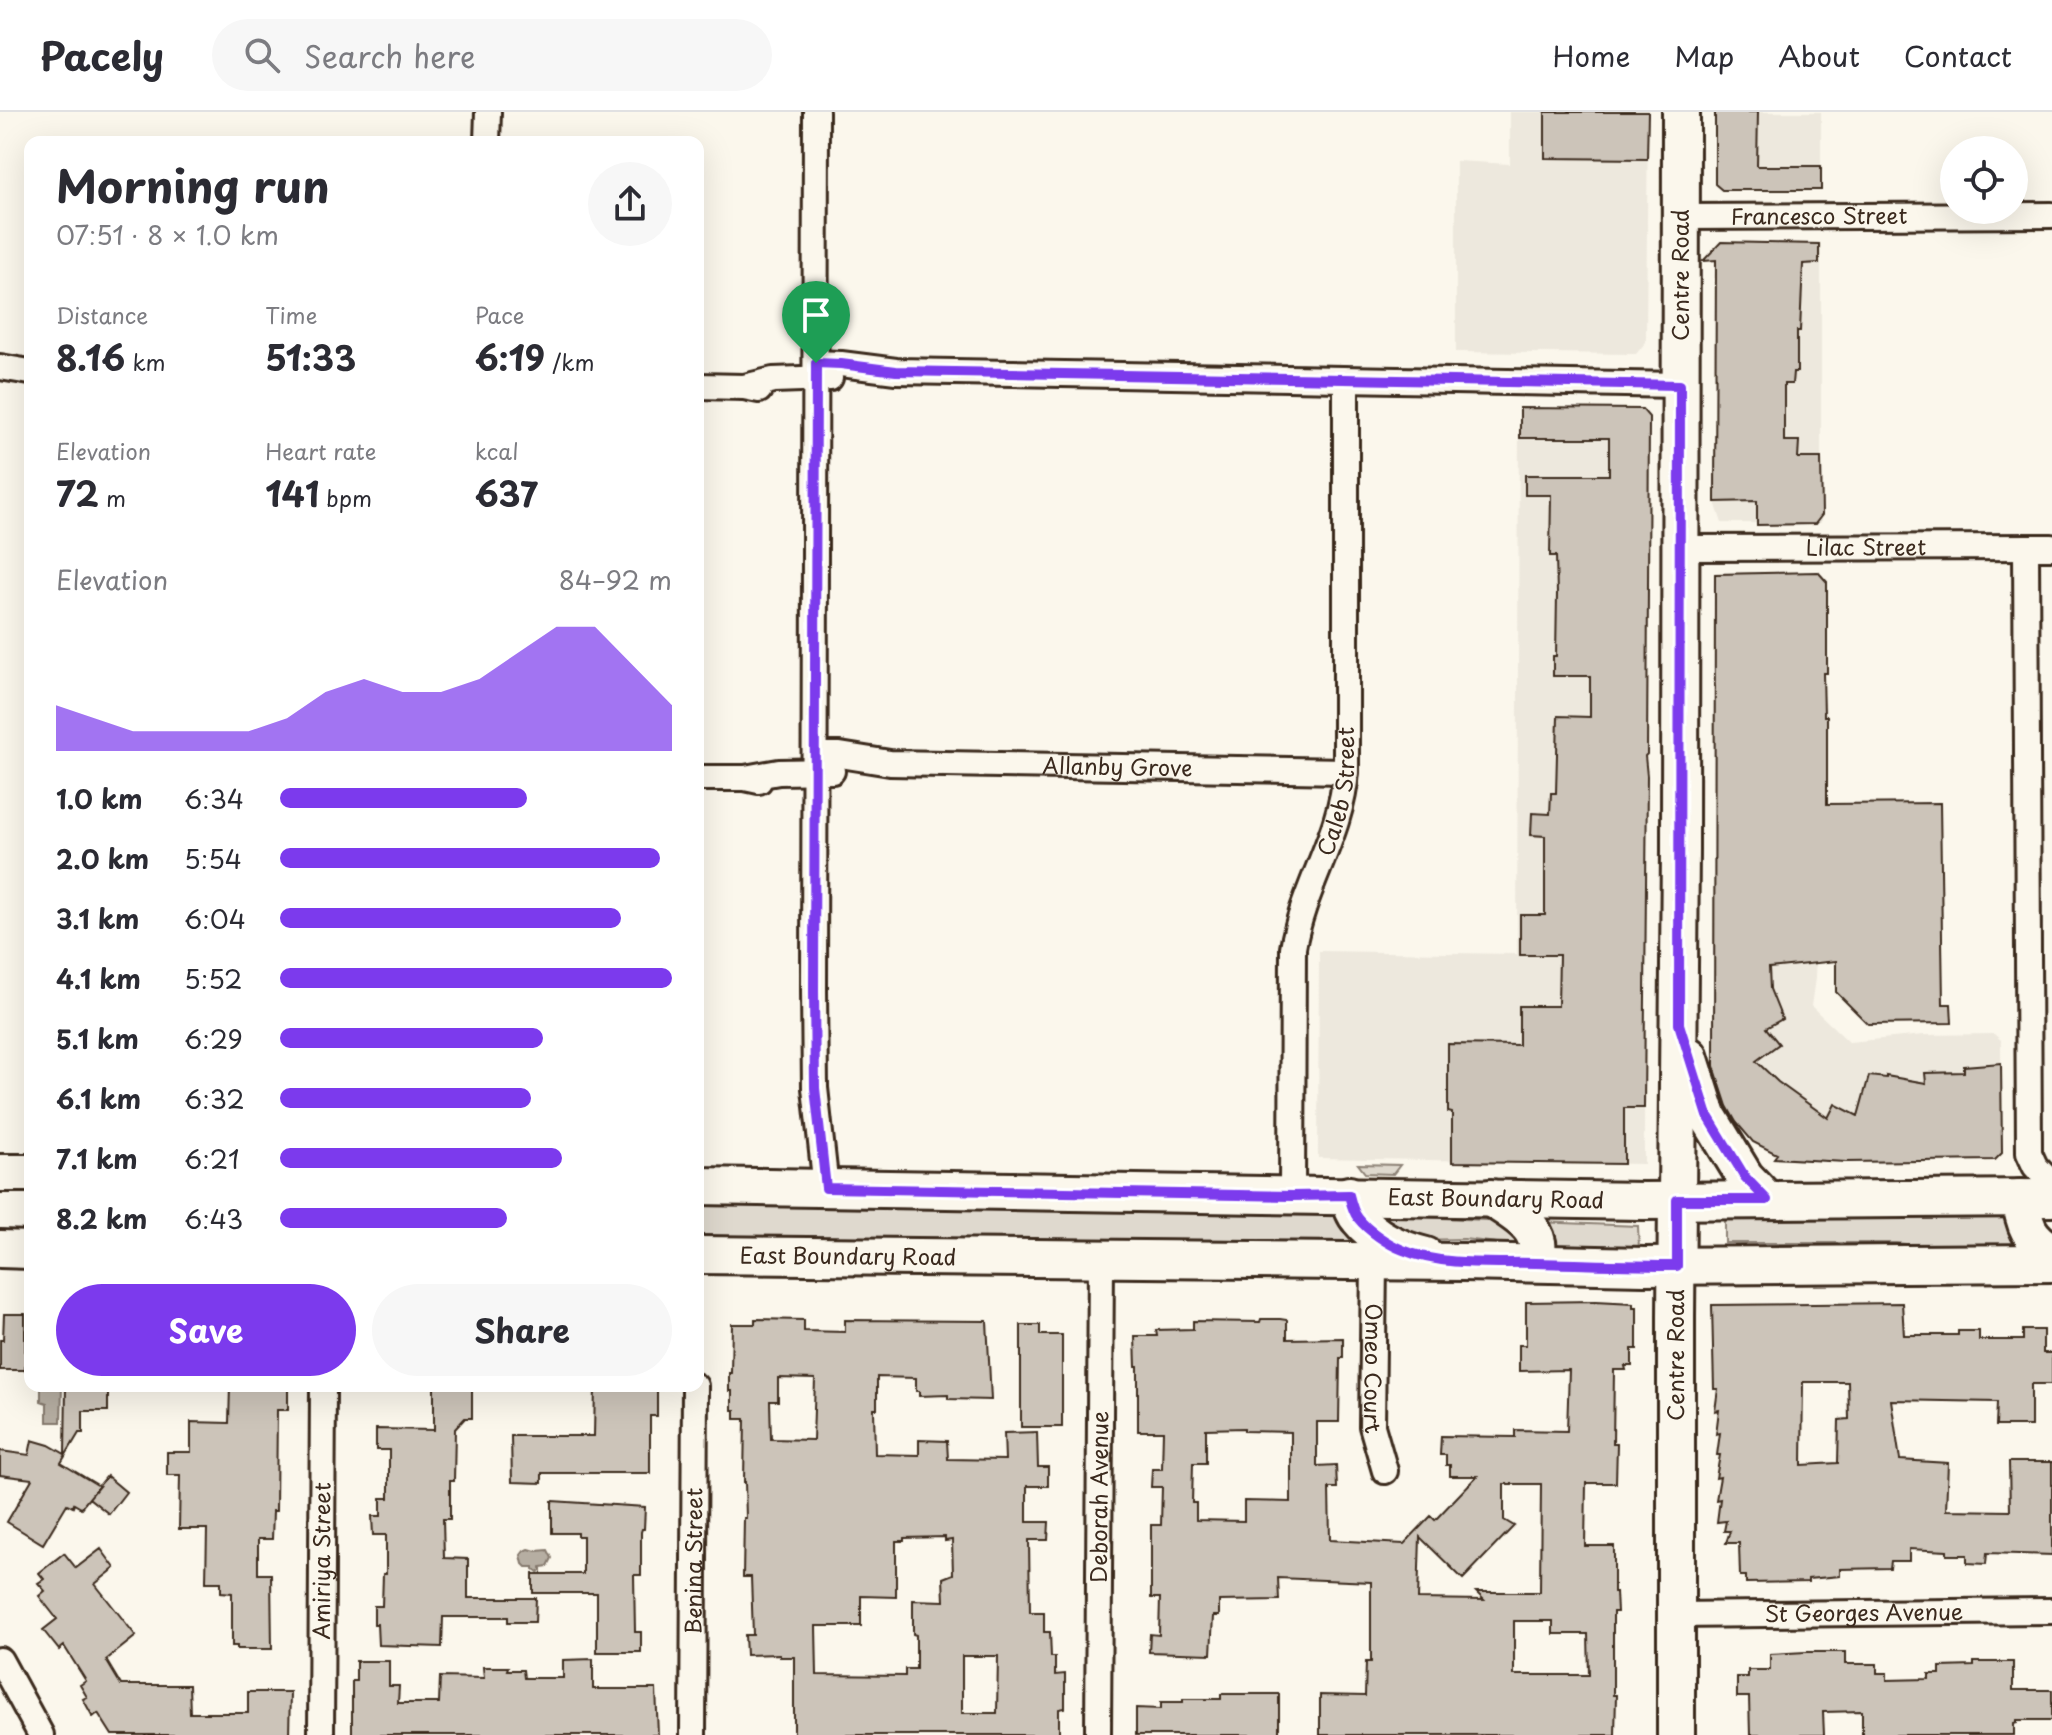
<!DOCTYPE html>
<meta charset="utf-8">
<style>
:root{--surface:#fff;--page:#f7f7f7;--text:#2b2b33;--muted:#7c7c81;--line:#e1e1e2;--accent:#7c3aed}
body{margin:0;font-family:"Playpen Sans",sans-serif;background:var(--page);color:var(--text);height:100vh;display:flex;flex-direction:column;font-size:30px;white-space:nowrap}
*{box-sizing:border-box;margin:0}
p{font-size:26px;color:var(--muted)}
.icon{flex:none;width:44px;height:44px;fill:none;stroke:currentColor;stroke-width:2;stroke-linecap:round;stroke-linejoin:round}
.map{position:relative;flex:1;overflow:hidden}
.panel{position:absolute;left:24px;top:24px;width:680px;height:1256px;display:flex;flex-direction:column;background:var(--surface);border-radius:16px;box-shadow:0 8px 32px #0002}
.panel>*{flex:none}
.tools{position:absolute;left:1940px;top:24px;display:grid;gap:16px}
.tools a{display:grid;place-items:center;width:88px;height:88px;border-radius:50%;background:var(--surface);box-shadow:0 8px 32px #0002;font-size:40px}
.pin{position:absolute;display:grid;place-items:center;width:68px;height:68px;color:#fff;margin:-82px -34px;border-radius:50% 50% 50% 0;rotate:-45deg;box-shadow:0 0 8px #0007}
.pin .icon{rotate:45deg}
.round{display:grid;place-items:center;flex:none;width:84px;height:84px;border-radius:42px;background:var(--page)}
.overview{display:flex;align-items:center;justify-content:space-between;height:136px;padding:0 32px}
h1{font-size:44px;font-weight:700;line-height:60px}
.metrics{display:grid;grid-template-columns:repeat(3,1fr);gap:12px;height:136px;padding:8px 32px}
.metrics div{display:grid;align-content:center}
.metrics b{font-size:34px;font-weight:700}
.metrics small{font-size:22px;font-weight:400}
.metrics p{font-size:22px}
.chart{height:224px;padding:16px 32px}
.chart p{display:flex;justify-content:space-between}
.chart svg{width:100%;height:144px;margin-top:8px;fill:var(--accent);opacity:.7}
.action{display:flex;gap:16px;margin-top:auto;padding:16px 32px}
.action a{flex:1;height:92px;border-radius:48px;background:var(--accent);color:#fff;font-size:32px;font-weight:700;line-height:92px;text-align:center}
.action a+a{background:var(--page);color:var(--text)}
ul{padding:0 32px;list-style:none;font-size:26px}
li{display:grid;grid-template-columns:128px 96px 1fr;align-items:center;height:60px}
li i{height:20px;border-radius:10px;background:var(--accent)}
header{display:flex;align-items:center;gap:48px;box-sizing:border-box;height:112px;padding:0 40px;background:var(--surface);border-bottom:2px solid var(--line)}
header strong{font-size:38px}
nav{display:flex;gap:44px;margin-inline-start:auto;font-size:28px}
.search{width:560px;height:72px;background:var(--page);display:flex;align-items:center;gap:20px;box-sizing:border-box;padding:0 28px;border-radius:44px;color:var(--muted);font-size:30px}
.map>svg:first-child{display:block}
.built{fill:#ede8dd}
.green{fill:#dfd9ce;stroke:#8d8276;stroke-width:2}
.water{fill:#b6aea2;stroke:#85796d;stroke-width:2}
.building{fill:#ccc4b9;stroke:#3b2a1e;stroke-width:2;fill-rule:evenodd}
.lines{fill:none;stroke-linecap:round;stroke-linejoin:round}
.street-casing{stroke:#3b2a1e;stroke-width:30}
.secondary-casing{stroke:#3b2a1e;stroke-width:42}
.street{stroke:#fbf7ec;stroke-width:24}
.secondary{stroke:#fbf7ec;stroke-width:36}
.route-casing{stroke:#fff;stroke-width:16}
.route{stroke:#7c3aed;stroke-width:10}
.labels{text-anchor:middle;stroke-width:6;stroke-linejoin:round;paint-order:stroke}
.street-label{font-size:22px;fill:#3b2a1e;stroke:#fbf7ec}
</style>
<header>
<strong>Pacely</strong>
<div class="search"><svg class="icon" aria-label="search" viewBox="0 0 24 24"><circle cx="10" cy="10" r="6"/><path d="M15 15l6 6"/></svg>Search here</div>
<nav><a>Home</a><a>Map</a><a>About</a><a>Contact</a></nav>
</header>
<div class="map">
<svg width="2052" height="1623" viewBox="0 0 2052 1623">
<rect width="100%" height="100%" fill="#fbf7ec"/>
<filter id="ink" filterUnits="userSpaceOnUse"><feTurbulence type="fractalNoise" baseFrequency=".0125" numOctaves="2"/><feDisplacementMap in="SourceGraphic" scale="16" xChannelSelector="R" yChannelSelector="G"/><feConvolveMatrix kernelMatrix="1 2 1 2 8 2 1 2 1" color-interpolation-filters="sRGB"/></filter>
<g filter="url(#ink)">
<path class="built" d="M 1510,0 L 1648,0 L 1646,230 L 1636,242 L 1456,240 L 1456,49 L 1510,52 Z
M 1715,0 L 1821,0 L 1821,79 L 1722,79 L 1715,72 Z
M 1821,131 L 1821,411 L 1722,411 L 1715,390 L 1716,139 L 1723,133 Z
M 1519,298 L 1640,300 L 1646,307 L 1644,1052 L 1318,1046 L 1319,839 L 1517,842 Z
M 1818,460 L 1827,470 L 1827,561 L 1823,562 L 1824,582 L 1827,604 L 1826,794 L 1817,816 L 1815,866 L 1811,894 L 1849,930 L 1924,923 L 1994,922 L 2001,928 L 2002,1041 L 1995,1048 L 1846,1050 L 1791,1048 L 1777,1042 L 1737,1011 L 1719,977 L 1714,945 L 1715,462 Z"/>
<path class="green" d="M 1358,1052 L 1400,1053 L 1393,1062 L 1365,1061 Z
M 698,1085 L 1336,1096 L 1373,1133 L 750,1125 L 698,1123 Z
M 2006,1098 L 2024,1134 L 1974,1139 L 1896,1131 L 1725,1131 L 1725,1101 Z
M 1373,1103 L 1509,1109 L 1522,1134 L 1464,1127 L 1418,1128 Z
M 1538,1110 L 1638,1114 L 1639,1139 L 1554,1140 Z"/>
<path class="water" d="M 41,1274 L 62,1274 L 61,1310 L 47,1310 L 47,1291 L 41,1289 Z
M 529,1437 L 536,1439 L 548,1438 L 552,1446 L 548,1454 L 541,1455 L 541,1459 L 538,1460 L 534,1457 L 534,1455 L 526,1455 L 523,1452 L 521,1443 L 524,1439 Z"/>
<path class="building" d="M 1545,0 L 1648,0 L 1647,47 L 1545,46 Z
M 1715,0 L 1758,0 L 1757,54 L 1821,54 L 1821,78 L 1722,78 L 1715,72 Z
M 1721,130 L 1819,132 L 1819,151 L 1803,152 L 1800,219 L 1797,219 L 1797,260 L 1793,260 L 1792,272 L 1784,272 L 1784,329 L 1799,329 L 1798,346 L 1821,346 L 1822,403 L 1815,412 L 1757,413 L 1757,389 L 1715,390 L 1716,148 L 1703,149 Z
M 1520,296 L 1642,297 L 1649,305 L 1647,642 L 1645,644 L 1647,664 L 1644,996 L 1624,996 L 1624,1052 L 1452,1050 L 1452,1001 L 1448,1000 L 1448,932 L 1519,933 L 1519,894 L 1558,894 L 1559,843 L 1520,843 L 1520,803 L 1545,803 L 1545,724 L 1531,723 L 1532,701 L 1550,702 L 1551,681 L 1556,681 L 1558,604 L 1590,605 L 1590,564 L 1553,564 L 1553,544 L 1556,544 L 1557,482 L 1556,444 L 1550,444 L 1551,383 L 1525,383 L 1525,363 L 1609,363 L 1609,326 L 1520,326 Z
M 1818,460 L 1827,470 L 1827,561 L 1823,561 L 1824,604 L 1827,604 L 1827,692 L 1940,691 L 1943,892 L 1951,892 L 1952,911 L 1868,912 L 1836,880 L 1836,849 L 1769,856 L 1770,877 L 1782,907 L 1766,916 L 1779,932 L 1756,949 L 1778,970 L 1828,1006 L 1835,992 L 1858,1004 L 1869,964 L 1886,966 L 1886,964 L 1926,971 L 1925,961 L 1964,960 L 1964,954 L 2001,951 L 2002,1041 L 1995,1048 L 1846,1050 L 1774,1046 L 1777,1042 L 1753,1030 L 1736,1010 L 1727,994 L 1714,954 L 1715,462 Z
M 1596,1189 L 1633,1191 L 1633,1195 L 1637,1195 L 1637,1237 L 1632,1237 L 1632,1254 L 1625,1254 L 1626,1258 L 1614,1258 L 1613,1332 L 1617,1332 L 1616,1371 L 1586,1371 L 1585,1434 L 1614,1434 L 1614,1480 L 1616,1480 L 1617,1500 L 1613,1500 L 1613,1583 L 1616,1583 L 1615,1623 L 1320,1623 L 1320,1583 L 1365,1584 L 1366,1550 L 1371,1550 L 1371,1470 L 1278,1466 L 1279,1488 L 1219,1489 L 1219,1504 L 1213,1504 L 1211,1542 L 1149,1540 L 1150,1522 L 1159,1523 L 1160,1486 L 1151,1486 L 1151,1413 L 1161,1413 L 1162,1375 L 1151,1375 L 1152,1357 L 1162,1357 L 1163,1319 L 1138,1319 L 1138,1255 L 1136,1255 L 1135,1224 L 1157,1224 L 1156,1218 L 1193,1217 L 1193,1209 L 1260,1210 L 1261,1207 L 1280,1207 L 1287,1208 L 1287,1227 L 1343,1226 L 1343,1246 L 1340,1246 L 1339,1310 L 1317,1310 L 1317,1354 L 1336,1353 L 1337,1376 L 1329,1376 L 1330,1428 L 1404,1432 L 1431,1404 L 1435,1408 L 1477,1364 L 1450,1364 L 1450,1353 L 1446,1353 L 1446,1343 L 1440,1343 L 1441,1324 L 1515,1325 L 1515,1318 L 1567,1319 L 1569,1258 L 1519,1259 L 1519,1233 L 1526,1233 L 1526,1190 ZM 1244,1316 L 1244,1319 L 1291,1320 L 1291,1390 L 1244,1389 L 1244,1409 L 1196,1408 L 1196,1391 L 1192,1391 L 1193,1351 L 1206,1351 L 1206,1317 ZM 1504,1372 L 1541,1372 L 1540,1480 L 1476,1480 L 1484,1488 L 1418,1487 L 1420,1425 L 1463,1467 L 1514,1414 L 1504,1408 ZM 1514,1509 L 1553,1509 L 1553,1522 L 1588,1522 L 1589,1563 L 1514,1563 Z
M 1902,1191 L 1904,1223 L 1958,1223 L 1958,1219 L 1979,1219 L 1979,1228 L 2023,1228 L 2023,1218 L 2043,1218 L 2043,1241 L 2052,1241 L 2052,1272 L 2031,1272 L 2031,1314 L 1996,1314 L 1997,1290 L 1891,1288 L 1900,1348 L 1948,1351 L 1946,1398 L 2010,1399 L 2009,1350 L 2052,1350 L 2052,1443 L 1987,1441 L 1986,1452 L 1967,1451 L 1967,1443 L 1947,1443 L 1947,1439 L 1909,1437 L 1909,1449 L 1891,1449 L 1890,1456 L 1840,1457 L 1840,1464 L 1808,1467 L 1808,1470 L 1746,1471 L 1746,1464 L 1740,1464 L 1739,1431 L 1726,1431 L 1730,1419 L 1724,1419 L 1726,1409 L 1717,1410 L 1720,1387 L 1716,1388 L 1720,1365 L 1716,1366 L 1720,1343 L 1717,1343 L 1720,1321 L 1716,1322 L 1719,1298 L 1715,1299 L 1718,1277 L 1714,1277 L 1712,1193 ZM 1803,1270 L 1848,1270 L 1849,1307 L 1839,1308 L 1838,1351 L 1802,1353 Z
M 4,1202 L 25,1202 L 25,1258 L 0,1258 L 0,1228 L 3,1228 Z
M 755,1207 L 804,1208 L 804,1219 L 845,1220 L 845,1208 L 987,1209 L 991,1288 L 948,1287 L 948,1283 L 919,1284 L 919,1279 L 916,1279 L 916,1266 L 877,1265 L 877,1297 L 874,1297 L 875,1342 L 919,1343 L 919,1328 L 947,1329 L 948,1347 L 1005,1348 L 1004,1321 L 1037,1320 L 1038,1355 L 1048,1355 L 1048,1374 L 1027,1374 L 1027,1410 L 1049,1410 L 1048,1428 L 1029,1428 L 1030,1500 L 1044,1500 L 1044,1520 L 1050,1520 L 1051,1545 L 1055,1545 L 1055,1563 L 1065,1562 L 1065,1596 L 1059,1597 L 1059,1623 L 794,1623 L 794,1545 L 780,1545 L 780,1542 L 746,1543 L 745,1523 L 753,1523 L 751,1465 L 743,1465 L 744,1406 L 746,1406 L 745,1370 L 744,1370 L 745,1307 L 735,1307 L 735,1298 L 732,1298 L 732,1279 L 729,1279 L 729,1261 L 731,1261 L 732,1212 L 755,1212 ZM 778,1266 L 815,1267 L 813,1328 L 771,1327 L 770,1289 L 778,1289 ZM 945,1425 L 945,1429 L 952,1428 L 953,1462 L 943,1466 L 944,1489 L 913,1488 L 913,1522 L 916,1523 L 916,1557 L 905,1557 L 905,1564 L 817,1563 L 816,1514 L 861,1514 L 861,1484 L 896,1485 L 896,1429 L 904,1429 L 904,1426 ZM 962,1544 L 998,1544 L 997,1601 L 962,1601 Z
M 1021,1213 L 1040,1213 L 1040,1223 L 1062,1223 L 1062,1315 L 1021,1315 Z
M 66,1274 L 108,1274 L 108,1299 L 83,1299 L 83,1321 L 79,1321 L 61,1351 L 99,1374 L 81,1396 L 74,1392 L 73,1395 L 67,1392 L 43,1432 L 7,1410 L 32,1367 L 0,1363 L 0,1339 L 29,1343 L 32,1328 L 49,1333 L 65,1342 Z
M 230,1274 L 288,1274 L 288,1298 L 277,1298 L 276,1399 L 273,1399 L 272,1427 L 258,1427 L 258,1462 L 271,1462 L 272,1537 L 237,1537 L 237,1534 L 232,1534 L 232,1481 L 221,1480 L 221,1470 L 206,1470 L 207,1417 L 179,1417 L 180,1363 L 167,1363 L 167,1340 L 191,1340 L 191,1310 L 229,1311 Z
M 434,1274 L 472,1274 L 472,1306 L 465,1306 L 455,1317 L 454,1369 L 450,1369 L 450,1407 L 443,1407 L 444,1446 L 468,1447 L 468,1486 L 536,1486 L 535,1510 L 508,1510 L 508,1505 L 443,1505 L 442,1535 L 378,1533 L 377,1512 L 374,1512 L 374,1494 L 382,1494 L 383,1462 L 386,1462 L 386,1423 L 373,1423 L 372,1404 L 381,1404 L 381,1386 L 389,1386 L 389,1338 L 376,1338 L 376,1317 L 434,1318 Z
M 595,1274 L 657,1274 L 657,1304 L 650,1304 L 650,1361 L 542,1361 L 542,1371 L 512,1370 L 511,1324 L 594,1324 Z
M 107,1364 L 126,1380 L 109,1402 L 89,1386 Z
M 552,1389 L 645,1395 L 644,1417 L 642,1417 L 641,1420 L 641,1463 L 634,1463 L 635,1520 L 641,1520 L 641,1540 L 597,1540 L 597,1481 L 533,1481 L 533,1462 L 583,1462 L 583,1424 L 577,1424 L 577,1421 L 552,1421 Z
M 101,1437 L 115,1456 L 95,1472 L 136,1524 L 106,1548 L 121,1573 L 189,1573 L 190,1601 L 248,1601 L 248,1580 L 290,1580 L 289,1623 L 112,1623 L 98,1601 L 93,1605 L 83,1587 L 87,1585 L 80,1573 L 86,1569 L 64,1534 L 59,1538 L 43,1518 L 57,1507 L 39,1484 L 45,1479 L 38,1471 L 44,1467 L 39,1461 L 64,1441 L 76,1456 Z
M 1806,1540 L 1845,1540 L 1845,1552 L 1877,1552 L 1877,1561 L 1887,1561 L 1887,1568 L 1929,1567 L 1929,1562 L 1940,1562 L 1940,1555 L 1974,1554 L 1974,1550 L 2013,1550 L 2013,1578 L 2052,1578 L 2052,1608 L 2017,1608 L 2017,1610 L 2014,1611 L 2014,1623 L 1862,1623 L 1862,1599 L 1823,1600 L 1824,1623 L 1750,1623 L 1749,1585 L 1737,1585 L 1737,1565 L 1748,1565 L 1748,1558 L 1770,1558 L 1770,1542 Z
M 593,1547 L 593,1577 L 656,1577 L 658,1623 L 352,1623 L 352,1569 L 356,1569 L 356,1549 L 389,1549 L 389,1574 L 399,1574 L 398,1591 L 439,1591 L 440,1565 L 484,1566 L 483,1555 L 508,1555 L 507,1558 L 523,1558 L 524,1566 L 563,1566 L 563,1548 Z
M 1221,1582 L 1279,1582 L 1279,1623 L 1136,1623 L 1136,1596 L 1161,1597 L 1161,1590 L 1183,1590 L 1183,1587 L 1221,1587 Z"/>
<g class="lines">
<defs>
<g id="street">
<path d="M 816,0 L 814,879 L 815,976 L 826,1076"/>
<path d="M 487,30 L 488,0"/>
<path id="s1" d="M 1681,105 L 2052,103"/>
<path d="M 816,251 L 841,252 L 896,259 L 1680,273"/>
<path d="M 0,255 L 30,260"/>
<path d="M 698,274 L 744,275 L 759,278"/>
<path d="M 744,275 L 773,268 L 830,266"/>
<path d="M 2026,435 L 2029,1041 L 2035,1054 L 2052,1072"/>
<path id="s2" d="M 1680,436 L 2052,435"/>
<path id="s3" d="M 816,643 L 840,643 L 890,651 L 1346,659"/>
<path d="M 698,666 L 745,666 L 759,669"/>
<path d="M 745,666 L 779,660 L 832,659"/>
<path id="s4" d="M 1292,1084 L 1293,836 C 1303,775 1342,722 1346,659 L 1346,268"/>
<path id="s5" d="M 1374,1150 L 1372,1314 L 1385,1359"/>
<path id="s6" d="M 1676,1503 L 2052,1499"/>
<path d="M 0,1548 L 41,1623"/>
<path id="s7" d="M 321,1623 L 323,1274"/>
<path id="s8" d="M 693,1623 L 695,1274"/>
<path id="s9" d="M 1098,1623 L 1101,1147"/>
</g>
<g id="secondary">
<path d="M 1689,944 L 1708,1004 L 1745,1065 L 1767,1088"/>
<path d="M 0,1061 L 30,1061"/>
<path id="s10" d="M 698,1074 L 1643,1089 L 2052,1086"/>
<path d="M 1349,1083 C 1352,1092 1353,1101 1359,1107 C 1375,1127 1402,1138 1426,1144"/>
<path d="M 1491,1086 C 1515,1103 1547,1116 1535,1151"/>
<path d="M 2020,1086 C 2025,1112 2027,1126 2052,1139"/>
<path d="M 0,1137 L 30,1138"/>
<path id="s11" d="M 698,1143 L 1463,1150 L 1644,1154 L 2052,1151"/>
<path id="s12" d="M 1676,1623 L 1676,1204 L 1680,738 L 1681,0"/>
</g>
</defs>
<use href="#street" class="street-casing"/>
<use href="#secondary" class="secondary-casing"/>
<use href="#street" class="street"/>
<use href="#secondary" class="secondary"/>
</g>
</g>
<g class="lines" filter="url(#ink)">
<defs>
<path id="route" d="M 816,251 L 841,252 L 896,259 L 1680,273 L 1679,912 L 1708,1004 L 1745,1065 L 1767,1088 L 1677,1088 L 1677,1154 C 1630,1154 1583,1152 1536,1151 C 1493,1150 1444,1155 1403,1138 C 1388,1132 1368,1119 1358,1106 C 1353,1100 1351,1091 1349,1083 L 1292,1084 L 826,1076 L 815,976 L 814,879 Z"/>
</defs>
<use href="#route" class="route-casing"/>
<use href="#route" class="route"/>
</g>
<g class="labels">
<g class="street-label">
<text dy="8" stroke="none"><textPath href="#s1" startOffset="138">Francesco Street</textPath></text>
<text dy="8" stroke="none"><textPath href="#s12" startOffset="1460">Centre Road</textPath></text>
<text dy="8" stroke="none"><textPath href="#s2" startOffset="186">Lilac Street</textPath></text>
<text dy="8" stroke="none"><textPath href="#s3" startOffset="302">Allanby Grove</textPath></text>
<text dy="8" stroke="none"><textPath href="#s4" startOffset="412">Caleb Street</textPath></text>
<text dy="8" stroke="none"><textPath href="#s10" startOffset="798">East Boundary Road</textPath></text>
<text dy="8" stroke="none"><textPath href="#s11" startOffset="150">East Boundary Road</textPath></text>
<text dy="8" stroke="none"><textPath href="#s12" startOffset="380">Centre Road</textPath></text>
<text dy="8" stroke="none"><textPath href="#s5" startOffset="106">Omeo Court</textPath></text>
<text dy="8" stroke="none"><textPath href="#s9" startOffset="238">Deborah Avenue</textPath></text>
<text dy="8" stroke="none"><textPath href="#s7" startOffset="174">Amiriya Street</textPath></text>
<text dy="8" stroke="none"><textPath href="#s8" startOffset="174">Benina Street</textPath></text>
<text dy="8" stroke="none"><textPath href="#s6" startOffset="188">St Georges Avenue</textPath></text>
</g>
</g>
</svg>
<div class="tools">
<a><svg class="icon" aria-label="locate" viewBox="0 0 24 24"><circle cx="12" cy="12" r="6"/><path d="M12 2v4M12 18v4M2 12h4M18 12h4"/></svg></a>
</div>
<div class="pin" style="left:816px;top:251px;background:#1e9e55"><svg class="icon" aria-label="arrive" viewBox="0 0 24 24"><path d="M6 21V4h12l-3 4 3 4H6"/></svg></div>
<section class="panel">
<div class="overview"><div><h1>Morning run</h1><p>07:51 · 8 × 1.0 km</p></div><a class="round"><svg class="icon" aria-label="share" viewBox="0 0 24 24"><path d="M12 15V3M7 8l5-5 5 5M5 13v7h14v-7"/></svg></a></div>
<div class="metrics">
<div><p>Distance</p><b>8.16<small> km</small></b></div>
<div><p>Time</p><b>51:33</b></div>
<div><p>Pace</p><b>6:19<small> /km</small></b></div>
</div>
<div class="metrics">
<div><p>Elevation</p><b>72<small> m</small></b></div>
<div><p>Heart rate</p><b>141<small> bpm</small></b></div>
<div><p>kcal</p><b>637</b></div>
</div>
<div class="chart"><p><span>Elevation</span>84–92 m</p>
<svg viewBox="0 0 160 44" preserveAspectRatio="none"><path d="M0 44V30L10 34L20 38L30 38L40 38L50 38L60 34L70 26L80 22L90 26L100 26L110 22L120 14L130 6L140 6L150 18L160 30V44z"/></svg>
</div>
<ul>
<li><b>1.0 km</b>6:34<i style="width:63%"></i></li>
<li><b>2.0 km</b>5:54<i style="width:97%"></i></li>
<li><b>3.1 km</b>6:04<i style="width:87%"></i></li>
<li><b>4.1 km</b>5:52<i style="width:100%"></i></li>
<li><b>5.1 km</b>6:29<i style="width:67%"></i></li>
<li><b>6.1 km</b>6:32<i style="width:64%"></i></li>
<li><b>7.1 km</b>6:21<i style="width:72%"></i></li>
<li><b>8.2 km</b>6:43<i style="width:58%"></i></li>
</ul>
<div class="action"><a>Save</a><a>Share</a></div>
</section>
</div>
